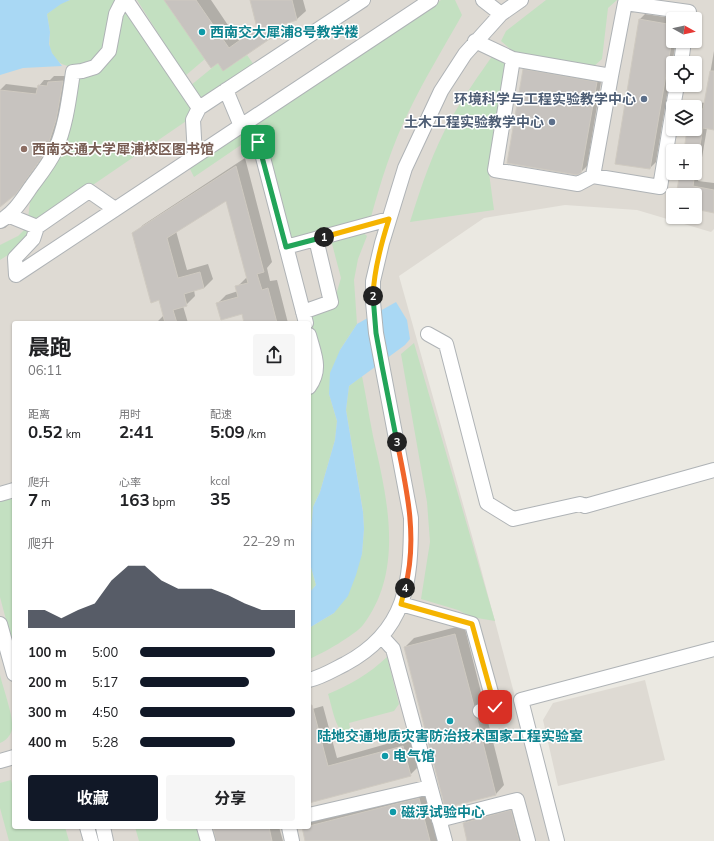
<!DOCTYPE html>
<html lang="zh">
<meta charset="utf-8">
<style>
:root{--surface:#fff;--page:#f6f6f6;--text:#202124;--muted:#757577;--accent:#111827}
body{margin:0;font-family:Mulish,"Noto Sans SC",sans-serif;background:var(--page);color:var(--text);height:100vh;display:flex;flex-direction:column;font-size:15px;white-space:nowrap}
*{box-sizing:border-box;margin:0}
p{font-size:13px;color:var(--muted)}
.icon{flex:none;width:22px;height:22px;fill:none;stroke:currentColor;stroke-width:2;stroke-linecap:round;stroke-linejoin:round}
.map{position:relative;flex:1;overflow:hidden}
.sheet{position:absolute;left:12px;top:321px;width:299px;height:508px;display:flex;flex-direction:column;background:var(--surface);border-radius:4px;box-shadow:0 1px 3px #0004}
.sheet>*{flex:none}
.needle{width:26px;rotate:98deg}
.controls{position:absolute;left:666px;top:12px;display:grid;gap:8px}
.controls a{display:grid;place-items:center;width:36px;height:36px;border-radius:4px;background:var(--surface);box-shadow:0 1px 3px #0004;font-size:20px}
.pin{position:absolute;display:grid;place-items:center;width:34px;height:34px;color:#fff;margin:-17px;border-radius:8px;box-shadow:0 2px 6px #0006}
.km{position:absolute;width:20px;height:20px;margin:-10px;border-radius:50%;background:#222;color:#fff;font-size:11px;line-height:20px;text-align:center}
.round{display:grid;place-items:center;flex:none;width:42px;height:42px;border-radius:4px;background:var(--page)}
.head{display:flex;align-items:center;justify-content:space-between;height:68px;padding:0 16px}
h1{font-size:22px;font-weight:700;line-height:30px}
.figures{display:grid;grid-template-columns:repeat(3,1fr);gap:6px;height:68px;padding:4px 16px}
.figures div{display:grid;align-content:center}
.figures b{font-size:17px;font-weight:700}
.figures small{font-size:11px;font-weight:400}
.figures p{font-size:11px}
.chart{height:112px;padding:8px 16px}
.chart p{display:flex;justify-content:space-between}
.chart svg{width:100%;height:72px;margin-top:4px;fill:var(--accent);opacity:.7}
.action{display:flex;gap:8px;margin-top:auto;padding:8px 16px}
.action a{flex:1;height:46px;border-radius:4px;background:var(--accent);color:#fff;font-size:16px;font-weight:700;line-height:46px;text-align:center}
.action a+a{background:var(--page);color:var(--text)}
ul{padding:0 16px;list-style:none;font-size:13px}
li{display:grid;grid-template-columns:64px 48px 1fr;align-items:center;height:30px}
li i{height:10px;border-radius:5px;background:var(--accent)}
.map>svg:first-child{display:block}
.education{fill:#dedad3;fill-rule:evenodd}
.green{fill:#c3e0c1}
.water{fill:#a9d8f4}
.shadow{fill:#0003}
.building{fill:#c7c3bf;stroke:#cfcac1}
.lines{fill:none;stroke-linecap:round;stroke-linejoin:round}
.minor-casing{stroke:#afb3b6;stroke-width:16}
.minor{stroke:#fff;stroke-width:14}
.split-1-casing{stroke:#fff;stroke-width:8}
.split-2-casing{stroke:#fff;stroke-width:8}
.split-3-casing{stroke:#fff;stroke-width:8}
.split-4-casing{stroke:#fff;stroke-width:8}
.split-5-casing{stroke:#fff;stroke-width:8}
.split-1{stroke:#22a559;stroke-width:5}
.split-2{stroke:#f5b400;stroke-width:5}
.split-3{stroke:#22a559;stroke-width:5}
.split-4{stroke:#f0652b;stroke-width:5}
.split-5{stroke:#f5b400;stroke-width:5}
.culture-dot{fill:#0f9aa8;stroke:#fff;stroke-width:1.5}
.service-dot{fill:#5c6f8a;stroke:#fff;stroke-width:1.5}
.education-dot{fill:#8d6e63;stroke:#fff;stroke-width:1.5}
.labels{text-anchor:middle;stroke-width:3;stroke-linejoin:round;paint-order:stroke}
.culture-label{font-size:14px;font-weight:bold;fill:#0d838f;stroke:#fff;text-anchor:start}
.service-label{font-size:14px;font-weight:bold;fill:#4e5e75;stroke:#fff;text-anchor:end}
.education-label{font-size:14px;font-weight:bold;fill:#785e54;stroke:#fff;text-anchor:start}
</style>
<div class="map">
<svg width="714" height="841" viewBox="0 0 714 841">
<rect width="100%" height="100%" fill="#ebe9e2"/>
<path class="education" d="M 0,0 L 714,0 L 714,229 L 711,232 L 637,210 L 565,205 L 484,218 L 399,276 L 477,554 L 514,693 L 552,841 L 0,841 ZM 673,19 L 695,19 L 695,41 L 673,41 ZM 673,63 L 695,63 L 695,85 L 673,85 ZM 673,107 L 695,107 L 695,129 L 673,129 ZM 673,151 L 695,151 L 695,173 L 673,173 ZM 673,195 L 695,195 L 695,217 L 673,217 ZM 14,323 L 309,323 L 309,827 L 14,827 Z
M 645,680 L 665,760 L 558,786 L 543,720 L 553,703 Z"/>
<path class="green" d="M 70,0 L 116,0 C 110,28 109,63 74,66 C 64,67 57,63 52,53 C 48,47 50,39 50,32 C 49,26 48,20 47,14 L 61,3 Z
M 137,0 L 164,0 L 205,59 L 185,76 Z
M 441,0 L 455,0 L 462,15 C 444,47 425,78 409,111 C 392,145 381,181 371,217 L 290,240 L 263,138 L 257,134 L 194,177 L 188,165 Z
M 546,0 L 617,0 L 608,8 L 602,59 L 593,67 L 515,53 L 501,41 L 506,31 Z
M 125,10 L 195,115 L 33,226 L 22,246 L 0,260 L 0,245 L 18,236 L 27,227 L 31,194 L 78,79 L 92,73 Z
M 247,55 L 254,65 L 205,100 L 199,97 L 190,86 L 218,63 L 223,71 Z
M 493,55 L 506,65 L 489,173 L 494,210 L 410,222 C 421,187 433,150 452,117 C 464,96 479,75 493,55 Z
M 360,230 L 367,236 L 358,259 L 354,280 L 357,324 L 340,350 L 329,394 L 337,421 L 335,440 L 320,492 L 313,507 L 309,551 L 309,392 L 322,370 L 310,316 L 336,295 L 341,278 L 331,240 Z
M 414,343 L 495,621 L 471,617 L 458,610 L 421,599 L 430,542 L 427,502 L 401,354 Z
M 362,376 C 366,396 369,416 373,436 C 387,497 405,570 363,625 C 355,635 322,654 309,659 L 309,628 L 334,613 L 362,554 L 364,529 L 363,511 L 346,410 L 349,386 Z
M 14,498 L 14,650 L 0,597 L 0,501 Z
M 309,560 L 316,585 L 309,593 Z
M 387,657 L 399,704 L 394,711 L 349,723 L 351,732 C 347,732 345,732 341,730 C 335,725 331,703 328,694 C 350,685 369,674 387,657 Z
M 0,675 C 3,688 14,717 12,729 C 11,735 6,741 0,743 Z
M 11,780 L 14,792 L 14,827 L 65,827 L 69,841 L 9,841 L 0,808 L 0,783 Z
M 135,827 L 196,827 L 200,841 L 139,841 Z"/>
<path class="water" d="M 0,0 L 70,0 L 61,4 L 47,14 L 50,32 L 49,44 L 52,53 L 62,66 L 23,68 L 0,75 Z
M 396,302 L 407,320 L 410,339 L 405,345 L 349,386 L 346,410 L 363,512 L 364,529 L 362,554 L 356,575 L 348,596 L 334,613 L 309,628 L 309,593 L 316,585 L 309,560 L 313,507 L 320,492 L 335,440 L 337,421 L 329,394 L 330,373 L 340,350 L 357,324 Z"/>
<path class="shadow" d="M 166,0 L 211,0 L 238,40 L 258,26 L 251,0 L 303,0 L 306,11 L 297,19 L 282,24 L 282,26 L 273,35 L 224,70 Z
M 645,14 L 678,19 L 673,19 L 673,41 L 676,41 L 656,162 L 650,168 L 616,163 L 640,19 Z
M 714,51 L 714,129 L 707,128 L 698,181 L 714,183 L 714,212 L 695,208 L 695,195 L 677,195 L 681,173 L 695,173 L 695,151 L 685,151 L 688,129 L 695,129 L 695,107 L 693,107 L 698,102 L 705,103 Z
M 529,64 L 602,76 L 587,166 L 581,172 L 524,70 Z
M 54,76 L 68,76 L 62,113 L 51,145 L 22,187 L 0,205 L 0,90 L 6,84 L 38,88 L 39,86 L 44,80 L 50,80 Z
M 245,158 L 272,262 L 267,268 L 270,281 L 277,280 L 288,323 L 245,323 L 243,313 L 217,304 L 226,295 L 238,291 L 237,287 L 247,277 L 226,199 L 176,231 L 187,270 L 208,264 L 213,279 L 204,288 L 194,290 L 195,296 L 186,305 L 183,306 L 188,323 L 158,323 L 158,321 L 164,315 L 160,299 L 134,234 L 143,225 Z
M 0,221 L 7,224 L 11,223 L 5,228 L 0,229 Z
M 464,625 L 482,696 L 480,703 L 482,708 L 485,710 L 504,785 L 496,794 L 405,647 L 414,638 Z
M 323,706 L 337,758 L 411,737 L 419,766 L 410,775 L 309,802 L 309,710 Z
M 428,790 L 441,841 L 306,841 L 304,827 L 309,827 L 309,822 L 312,819 Z
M 520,802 L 530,841 L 468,841 L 464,823 L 473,814 Z
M 214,827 L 279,827 L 283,841 L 217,841 Z"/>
<path class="building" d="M 164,0 L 196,0 L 229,48 L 257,28 L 250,0 L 292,0 L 297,20 L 272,28 L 274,36 L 223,71 L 218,63 L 211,68 Z
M 639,19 L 673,25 L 673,34 L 650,169 L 615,164 Z
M 523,69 L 597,82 L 581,173 L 577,175 L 507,163 Z
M 710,71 L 714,71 L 714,130 L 703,128 L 699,151 L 684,151 L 687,129 L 695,129 L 695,108 L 703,109 Z
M 63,81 L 56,120 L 47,148 L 40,160 L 16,194 L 0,207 L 0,90 L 36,94 L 38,85 L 47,86 L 48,82 Z
M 236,166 L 264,272 L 257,274 L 262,290 L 268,288 L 277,323 L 244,323 L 242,314 L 221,320 L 216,303 L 238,297 L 235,286 L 248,283 L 226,201 L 167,238 L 178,278 L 200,272 L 204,288 L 184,294 L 187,306 L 173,310 L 177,323 L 165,323 L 159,300 L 151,303 L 132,233 Z
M 680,173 L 695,173 L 693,186 L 714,190 L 714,213 L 695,209 L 695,195 L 676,195 Z
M 455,634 L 474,706 L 472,713 L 474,717 L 477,719 L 496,795 L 445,808 L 404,647 Z
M 309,705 L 312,705 L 328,766 L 403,746 L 411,776 L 309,803 Z
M 419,798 L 430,841 L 305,841 L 302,827 L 309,827 L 309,826 Z
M 511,810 L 519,841 L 467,841 L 463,823 Z
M 213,827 L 269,827 L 272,841 L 216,841 Z"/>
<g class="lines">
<defs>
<path id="minor" d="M 126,0 L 199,108
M 483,0 L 501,14
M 475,41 L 513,59 L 611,76 L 625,3 L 689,12 L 688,19
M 513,59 L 495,170 L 578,184 L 593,176 L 660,187 L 673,109
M 681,63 L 684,41
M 226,90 L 241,126
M 673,107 L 677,85
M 259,142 L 306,323
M 195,156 L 193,120 L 199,108 L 363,0
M 593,176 L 611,76
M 10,216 L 37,227
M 0,221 C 14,213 22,200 31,187 C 39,176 49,164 55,151 C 66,126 69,99 73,72 L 82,71 L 95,67 L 109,51 L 116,14 L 123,0
M 286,247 L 389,219
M 16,275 L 431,0
M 16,275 L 15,258 L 33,239 L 37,227 L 89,191 L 115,209
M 303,312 L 331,302 L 316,239
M 428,334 L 446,344 L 487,503 L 513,519 L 580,504 L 585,506 L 714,470
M 309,335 C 314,354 322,369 309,387
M 0,494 L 14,490
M 401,604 L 472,624 L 495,707 L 480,711
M 0,624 L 14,674
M 382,637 L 393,649 L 445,841
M 309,680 C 322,677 333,670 345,664 C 407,631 411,582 411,518 L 376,333 L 373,302 L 373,281 L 382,243 L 405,168 L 441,91 L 465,54 L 501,14 L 521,0
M 0,761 L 14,757
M 309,815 L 430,787
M 439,820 L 517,800 L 528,841
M 87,827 L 91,841
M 103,827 L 106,841
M 204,827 L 208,841
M 289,827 L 292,841
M 557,841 L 521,700 L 714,649"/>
</defs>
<use href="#minor" class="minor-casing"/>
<use href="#minor" class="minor"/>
</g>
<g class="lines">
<defs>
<path id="split-1" d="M 258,142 L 286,247 L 324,237"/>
<path id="split-2" d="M 324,237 L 389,219 C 381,244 374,269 373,296"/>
<path id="split-3" d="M 373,296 L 376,333 L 382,366 L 397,442"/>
<path id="split-4" d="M 397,442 C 407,490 418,539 405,588"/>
<path id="split-5" d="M 405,588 L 401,604 L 472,624 L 495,707"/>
</defs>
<use href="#split-1" class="split-1-casing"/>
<use href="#split-2" class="split-2-casing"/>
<use href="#split-3" class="split-3-casing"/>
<use href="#split-4" class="split-4-casing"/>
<use href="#split-5" class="split-5-casing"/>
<use href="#split-1" class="split-1"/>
<use href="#split-2" class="split-2"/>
<use href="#split-3" class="split-3"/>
<use href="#split-4" class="split-4"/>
<use href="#split-5" class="split-5"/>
</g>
<g class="culture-dot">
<circle cx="202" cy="32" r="4"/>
<circle cx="450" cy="721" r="4"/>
<circle cx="385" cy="756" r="4"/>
<circle cx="393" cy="812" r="4"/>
</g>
<g class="service-dot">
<circle cx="644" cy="99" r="4"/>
<circle cx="552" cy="122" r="4"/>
</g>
<circle class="education-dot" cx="24" cy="149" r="4"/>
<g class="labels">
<g class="culture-label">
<text x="210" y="37">西南交大犀浦8号教学楼</text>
<text x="450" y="741" text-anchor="middle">陆地交通地质灾害防治技术国家工程实验室</text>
<text x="393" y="761">电气馆</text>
<text x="401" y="817">磁浮试验中心</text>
</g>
<g class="service-label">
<text x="636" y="104">环境科学与工程实验教学中心</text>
<text x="544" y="127">土木工程实验教学中心</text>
</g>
<g class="education-label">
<text x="32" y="154">西南交通大学犀浦校区图书馆</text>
</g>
</g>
</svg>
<div class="controls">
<a><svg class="needle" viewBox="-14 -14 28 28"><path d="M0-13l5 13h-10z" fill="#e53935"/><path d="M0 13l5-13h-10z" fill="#757577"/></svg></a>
<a><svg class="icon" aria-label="locate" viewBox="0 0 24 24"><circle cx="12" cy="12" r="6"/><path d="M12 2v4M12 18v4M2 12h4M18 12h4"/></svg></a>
<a><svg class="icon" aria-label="layers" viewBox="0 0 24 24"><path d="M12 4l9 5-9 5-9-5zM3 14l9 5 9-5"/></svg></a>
<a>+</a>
<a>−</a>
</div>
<div class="pin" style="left:258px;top:142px;background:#1e9e55"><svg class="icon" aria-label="arrive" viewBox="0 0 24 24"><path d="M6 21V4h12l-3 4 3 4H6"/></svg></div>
<div class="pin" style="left:495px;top:707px;background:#d93025"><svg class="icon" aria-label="check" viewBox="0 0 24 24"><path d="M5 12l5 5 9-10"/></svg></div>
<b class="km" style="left:324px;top:237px">1</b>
<b class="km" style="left:373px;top:296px">2</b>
<b class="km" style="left:397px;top:442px">3</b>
<b class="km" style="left:405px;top:588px">4</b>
<section class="sheet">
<div class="head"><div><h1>晨跑</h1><p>06:11</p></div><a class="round"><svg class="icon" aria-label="share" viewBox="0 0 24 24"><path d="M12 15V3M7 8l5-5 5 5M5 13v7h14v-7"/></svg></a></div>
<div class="figures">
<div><p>距离</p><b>0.52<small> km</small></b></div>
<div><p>用时</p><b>2:41</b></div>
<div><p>配速</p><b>5:09<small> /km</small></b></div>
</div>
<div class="figures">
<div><p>爬升</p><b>7<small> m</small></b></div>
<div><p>心率</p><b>163<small> bpm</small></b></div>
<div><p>kcal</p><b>35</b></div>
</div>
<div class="chart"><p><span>爬升</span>22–29 m</p>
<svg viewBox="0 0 160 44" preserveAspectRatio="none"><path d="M0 44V33L10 33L20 38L30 33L40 29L50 15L60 6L70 6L80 15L90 20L100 20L110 20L120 24L130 29L140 33L150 33L160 33V44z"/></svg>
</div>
<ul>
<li><b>100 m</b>5:00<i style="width:87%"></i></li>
<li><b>200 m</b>5:17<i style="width:70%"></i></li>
<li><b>300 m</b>4:50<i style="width:100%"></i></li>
<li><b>400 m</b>5:28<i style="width:61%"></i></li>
</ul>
<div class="action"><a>收藏</a><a>分享</a></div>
</section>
</div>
